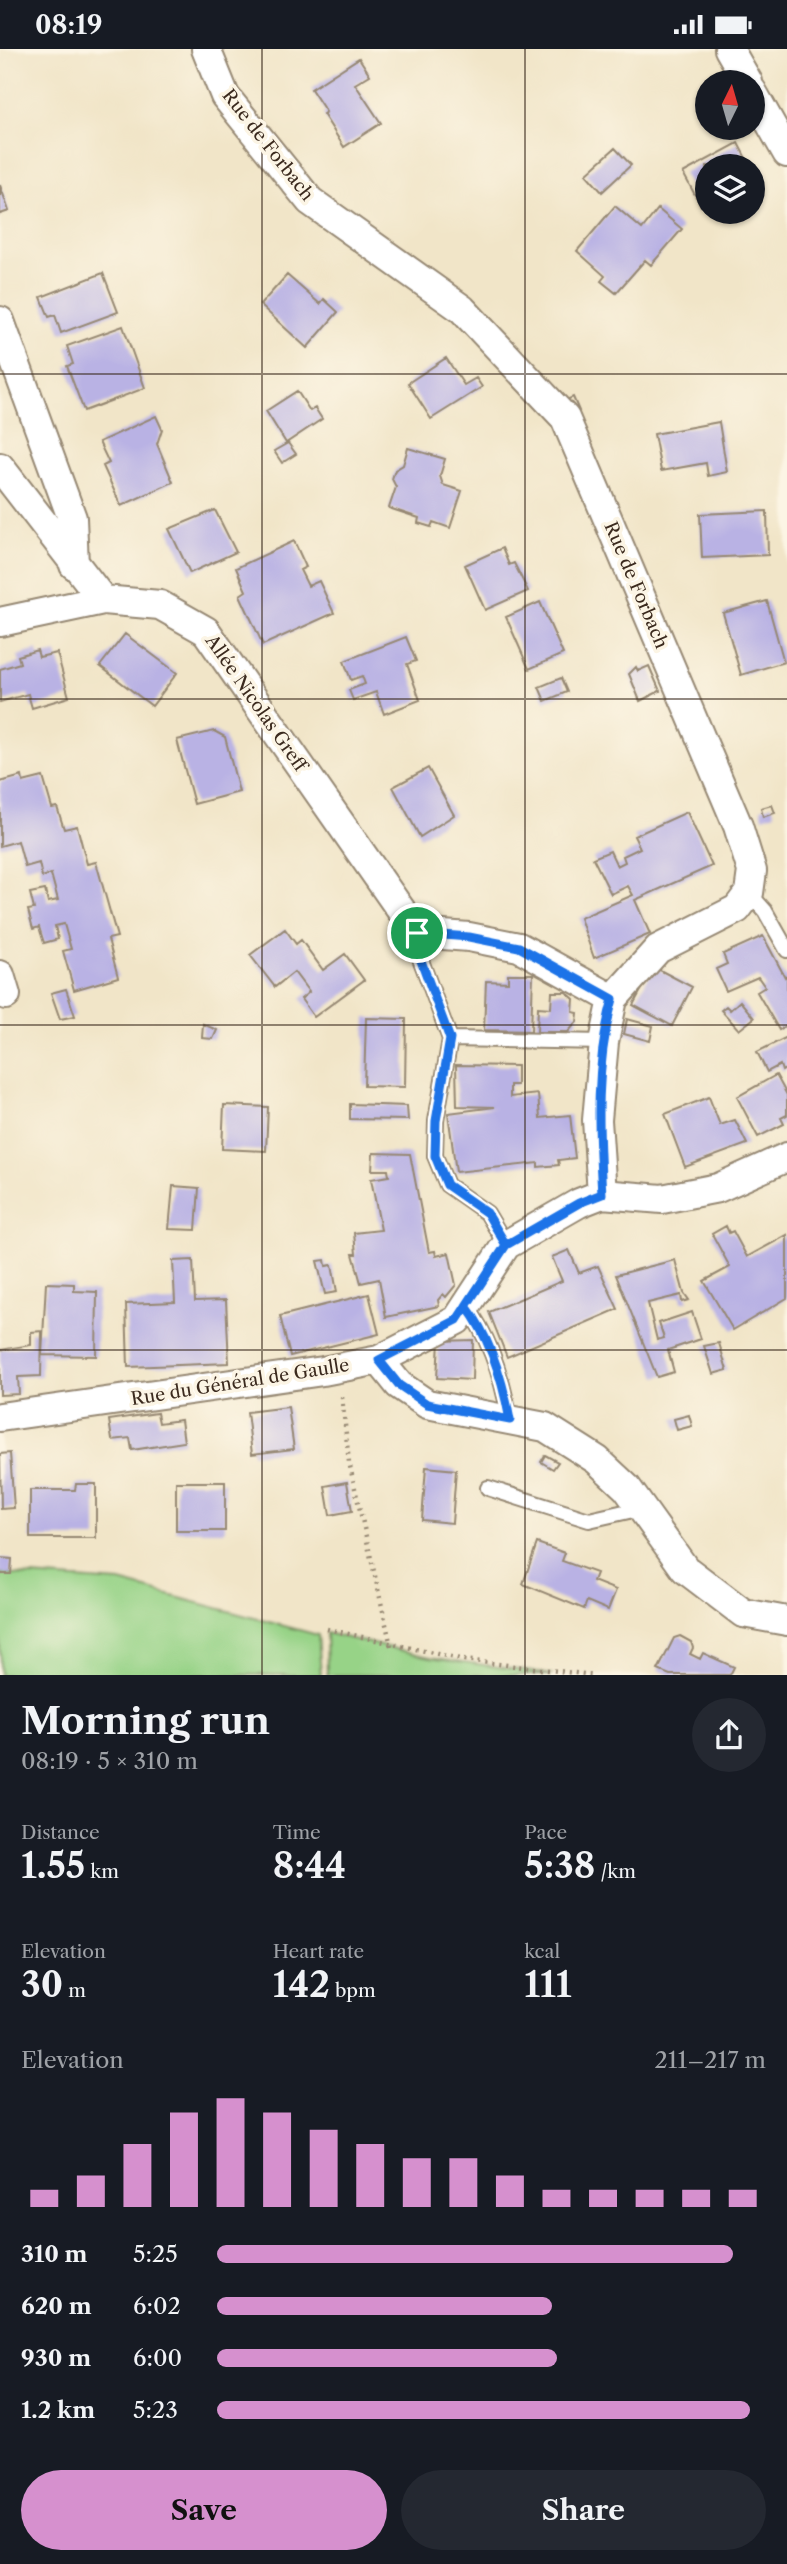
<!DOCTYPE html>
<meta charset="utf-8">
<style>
:root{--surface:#171b24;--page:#242831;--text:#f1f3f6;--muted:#9ea1a6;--accent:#d690ce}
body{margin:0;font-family:"Libre Caslon Text",serif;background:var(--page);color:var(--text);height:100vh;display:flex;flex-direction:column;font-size:26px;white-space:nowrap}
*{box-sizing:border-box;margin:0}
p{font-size:23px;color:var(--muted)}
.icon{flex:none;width:38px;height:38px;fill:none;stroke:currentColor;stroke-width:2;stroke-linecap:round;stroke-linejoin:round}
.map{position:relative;height:1626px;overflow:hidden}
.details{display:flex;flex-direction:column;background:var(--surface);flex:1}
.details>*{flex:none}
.needle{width:46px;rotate:5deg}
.controls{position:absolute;left:695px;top:21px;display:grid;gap:14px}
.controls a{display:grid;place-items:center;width:70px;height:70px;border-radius:50%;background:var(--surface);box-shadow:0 2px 5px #0004;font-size:35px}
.pin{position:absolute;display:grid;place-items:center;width:60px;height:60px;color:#fff;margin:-30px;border:4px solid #fff;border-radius:50%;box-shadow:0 2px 7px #0007}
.round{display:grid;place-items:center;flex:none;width:74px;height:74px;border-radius:37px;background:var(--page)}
.head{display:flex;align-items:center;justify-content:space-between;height:119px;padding:0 21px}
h1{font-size:38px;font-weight:700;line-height:52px}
.stats{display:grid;grid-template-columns:repeat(3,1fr);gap:10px;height:119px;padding:7px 21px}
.stats div{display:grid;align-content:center}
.stats b{font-size:35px;font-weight:700}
.stats small{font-size:19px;font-weight:400}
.stats p{font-size:19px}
.chart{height:196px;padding:14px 21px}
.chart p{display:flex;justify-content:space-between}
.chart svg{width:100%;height:126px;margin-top:7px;stroke:var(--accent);stroke-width:6}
.action{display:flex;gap:14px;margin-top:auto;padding:14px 21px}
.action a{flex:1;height:80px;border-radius:42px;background:var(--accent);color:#111;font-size:28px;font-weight:700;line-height:80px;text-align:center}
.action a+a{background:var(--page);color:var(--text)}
ul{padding:0 21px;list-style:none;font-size:23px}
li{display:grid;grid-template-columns:112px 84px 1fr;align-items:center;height:52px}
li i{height:18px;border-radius:9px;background:var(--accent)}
.status{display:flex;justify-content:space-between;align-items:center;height:49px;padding:0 35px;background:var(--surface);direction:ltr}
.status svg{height:19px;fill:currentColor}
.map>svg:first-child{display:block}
.green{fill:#97d387;stroke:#697e52;stroke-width:2}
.building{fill:#b9b2e4}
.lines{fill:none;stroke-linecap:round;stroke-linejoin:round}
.service-casing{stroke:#968873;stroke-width:18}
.minor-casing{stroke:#968873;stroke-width:32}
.path{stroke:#968873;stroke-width:4.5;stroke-dasharray:2 5;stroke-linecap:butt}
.service{stroke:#fff;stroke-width:14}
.minor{stroke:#fff;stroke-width:28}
.route-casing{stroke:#fff;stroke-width:14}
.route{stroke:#1a73e8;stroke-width:9}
.grid{fill:none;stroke:#3b2a1e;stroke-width:2;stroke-opacity:0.55}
.labels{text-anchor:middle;stroke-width:7;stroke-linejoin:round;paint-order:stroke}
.street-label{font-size:18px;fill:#3b2a1e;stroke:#fcf5e5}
</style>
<div class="status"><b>08:19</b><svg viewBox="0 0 49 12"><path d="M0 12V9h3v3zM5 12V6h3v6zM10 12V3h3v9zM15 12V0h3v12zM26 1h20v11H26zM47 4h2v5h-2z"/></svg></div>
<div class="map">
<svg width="787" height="1626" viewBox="0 0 787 1626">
<rect width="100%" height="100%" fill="#fcf5e5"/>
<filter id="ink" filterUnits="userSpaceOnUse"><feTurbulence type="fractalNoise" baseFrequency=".0143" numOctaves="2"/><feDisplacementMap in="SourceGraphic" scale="14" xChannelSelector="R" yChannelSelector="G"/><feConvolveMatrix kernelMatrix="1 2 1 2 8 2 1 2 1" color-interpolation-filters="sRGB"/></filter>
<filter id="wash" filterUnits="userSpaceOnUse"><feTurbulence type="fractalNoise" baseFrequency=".00686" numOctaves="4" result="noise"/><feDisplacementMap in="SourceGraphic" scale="28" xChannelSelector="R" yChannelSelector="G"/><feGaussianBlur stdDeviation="1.57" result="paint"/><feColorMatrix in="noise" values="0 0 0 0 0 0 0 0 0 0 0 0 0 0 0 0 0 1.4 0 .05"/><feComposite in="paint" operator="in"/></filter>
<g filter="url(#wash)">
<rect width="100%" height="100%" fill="#f1e5c8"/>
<path class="green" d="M 0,1525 L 120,1533 L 318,1586 L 321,1626 L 0,1626 Z
M 326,1584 L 430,1608 L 553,1626 L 327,1626 Z"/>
<g id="blocks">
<path class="building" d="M 359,9 L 370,26 L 355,35 L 381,74 L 344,98 L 323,65 L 326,63 L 311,40 Z
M 738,94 L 750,117 L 707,117 L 707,153 L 701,157 L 683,124 Z
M 615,99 L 631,116 L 602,143 L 586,125 Z
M 0,136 L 9,162 L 0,165 Z
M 615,157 L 642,180 L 658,160 L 682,180 L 651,216 L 645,211 L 616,244 L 601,232 L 605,227 L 577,202 Z
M 103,224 L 118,263 L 61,284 L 55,266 L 49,268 L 41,248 Z
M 287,226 L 320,255 L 324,250 L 338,263 L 307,299 L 260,256 Z
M 123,277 L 145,339 L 84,362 L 67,317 L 73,315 L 67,297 Z
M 446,309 L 464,336 L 476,329 L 482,338 L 431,370 L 408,334 Z
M 297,342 L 310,362 L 315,359 L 322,370 L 286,394 L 266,362 Z
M 573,348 L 579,362 L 569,366 L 562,353 Z
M 156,367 L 162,380 L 157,395 L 173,433 L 121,457 L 103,417 L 109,414 L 99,393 Z
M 719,373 L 727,423 L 708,427 L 706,414 L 661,422 L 654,385 Z
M 288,394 L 296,405 L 282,414 L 274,402 Z
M 408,399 L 445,410 L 440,427 L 443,436 L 462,442 L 450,479 L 433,473 L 431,478 L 418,474 L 419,469 L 389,459 L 396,438 L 392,430 L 395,421 L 403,416 Z
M 215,461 L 236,503 L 190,524 L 169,480 Z
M 767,462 L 768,506 L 702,509 L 700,465 Z
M 294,492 L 306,518 L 300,521 L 308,537 L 319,532 L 334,564 L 263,596 L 240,546 L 246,542 L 236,519 Z
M 502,499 L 509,516 L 514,514 L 528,542 L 485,561 L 465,516 Z
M 767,552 L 784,613 L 741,626 L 723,564 Z
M 540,553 L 563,605 L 529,620 L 506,568 Z
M 125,585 L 177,624 L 152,657 L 100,617 Z
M 406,588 L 416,612 L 407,615 L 420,651 L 384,665 L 376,643 L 353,651 L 349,641 L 365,635 L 362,627 L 351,631 L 344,612 Z
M 37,601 L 39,608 L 57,604 L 69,648 L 32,659 L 28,645 L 0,653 L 0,620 L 20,614 L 18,607 Z
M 649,617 L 660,642 L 640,652 L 629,625 L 636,618 L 638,622 Z
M 561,629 L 567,643 L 545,652 L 539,638 Z
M 214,682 L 225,688 L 239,743 L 194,755 L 177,691 Z
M 428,719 L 454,766 L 420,788 L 393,738 Z
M 22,727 L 23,733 L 43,728 L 52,759 L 57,758 L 64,780 L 77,777 L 87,815 L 96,813 L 117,888 L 108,890 L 118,928 L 74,941 L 63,902 L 71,900 L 64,875 L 55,877 L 58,890 L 44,894 L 39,878 L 33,880 L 28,861 L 34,860 L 30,844 L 45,841 L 48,853 L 58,851 L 51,825 L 42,828 L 39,814 L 25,818 L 18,792 L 0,797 L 0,733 Z
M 772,756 L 775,764 L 763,768 L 761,759 Z
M 687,763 L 712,817 L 635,851 L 650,885 L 594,909 L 580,869 L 633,846 L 628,837 L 611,845 L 593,809 L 610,802 L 617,817 L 625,813 L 623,807 L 640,799 L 634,787 Z
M 285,880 L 296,895 L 301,891 L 323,921 L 345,905 L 364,931 L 314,968 L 301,950 L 309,943 L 294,923 L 275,938 L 250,906 Z
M 763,887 L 785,928 L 787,926 L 787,976 L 779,981 L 757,943 L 765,938 L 758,928 L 726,942 L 716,920 L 727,915 L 723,905 Z
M 654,918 L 692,938 L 672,977 L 633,956 Z
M 508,925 L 533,925 L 531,982 L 484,981 L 486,932 L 508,933 Z
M 66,940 L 75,967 L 60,970 L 51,944 Z
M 552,943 L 566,943 L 574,950 L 573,963 L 578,964 L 577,973 L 568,983 L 537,983 L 538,958 L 551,959 Z
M 740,952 L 754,969 L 739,981 L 721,961 L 726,957 L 730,961 Z
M 366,969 L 406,970 L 405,1038 L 364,1037 Z
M 627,970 L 653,977 L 650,992 L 624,985 Z
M 203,975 L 217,981 L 213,990 L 202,989 Z
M 787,988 L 787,1019 L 782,1022 L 780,1016 L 767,1023 L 757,1003 Z
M 456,1016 L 517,1017 L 517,1036 L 510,1036 L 510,1048 L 538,1045 L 540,1069 L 570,1066 L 575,1109 L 558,1111 L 559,1116 L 538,1118 L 538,1114 L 456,1123 L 448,1064 L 495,1058 L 457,1057 Z
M 776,1026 L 787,1046 L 787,1066 L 781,1069 L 784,1075 L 758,1088 L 737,1048 Z
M 709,1048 L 720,1076 L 735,1071 L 747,1095 L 685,1118 L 665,1065 Z
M 350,1055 L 407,1057 L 408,1071 L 350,1070 Z
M 224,1056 L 268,1058 L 266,1102 L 222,1100 Z
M 373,1104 L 410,1105 L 429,1203 L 435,1202 L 436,1207 L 449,1204 L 454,1227 L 456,1236 L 446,1248 L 443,1245 L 438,1251 L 439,1257 L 386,1268 L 379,1230 L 361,1234 L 353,1205 L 356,1205 L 354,1184 L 381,1181 L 371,1130 L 389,1127 L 388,1121 L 372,1121 Z
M 173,1137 L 199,1139 L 196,1181 L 169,1180 Z
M 726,1177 L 729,1184 L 733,1182 L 747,1208 L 787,1186 L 787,1249 L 733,1281 L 704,1232 L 730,1218 L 712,1185 Z
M 569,1201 L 579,1224 L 598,1217 L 618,1260 L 507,1308 L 489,1263 L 562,1232 L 552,1208 Z
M 193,1211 L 195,1252 L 226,1251 L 229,1314 L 128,1318 L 126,1255 L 175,1253 L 173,1212 Z
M 325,1211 L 326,1217 L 332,1216 L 337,1243 L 325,1245 L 317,1212 Z
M 675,1211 L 684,1244 L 689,1251 L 682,1253 L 681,1246 L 648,1254 L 657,1291 L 664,1289 L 659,1274 L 692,1263 L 701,1290 L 668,1301 L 674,1323 L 657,1328 L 616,1226 Z
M 46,1234 L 74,1235 L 74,1242 L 97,1243 L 96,1307 L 42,1306 Z
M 369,1245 L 379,1285 L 290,1307 L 280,1267 Z
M 42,1282 L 41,1327 L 18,1328 L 19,1345 L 0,1346 L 0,1301 L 31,1296 L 31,1283 Z
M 473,1291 L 472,1331 L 437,1329 L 439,1292 Z
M 719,1294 L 727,1321 L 713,1325 L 704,1297 Z
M 288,1358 L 294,1400 L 252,1405 L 247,1363 Z
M 157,1364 L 159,1374 L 181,1371 L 184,1393 L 132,1401 L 130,1389 L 112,1391 L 109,1371 Z
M 689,1366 L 692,1377 L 677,1381 L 674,1370 Z
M 10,1404 L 14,1459 L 1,1460 L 0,1405 Z
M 545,1406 L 558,1413 L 553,1420 L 541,1413 Z
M 426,1418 L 456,1421 L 452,1474 L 422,1471 Z
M 176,1433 L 225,1433 L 225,1482 L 176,1482 Z
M 347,1433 L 352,1462 L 330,1466 L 325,1437 Z
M 76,1435 L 96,1435 L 96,1489 L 30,1489 L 30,1441 L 75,1441 Z
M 537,1494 L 565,1504 L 562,1512 L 596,1524 L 593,1532 L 616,1541 L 608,1561 L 587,1552 L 584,1560 L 523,1535 Z
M 0,1509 L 12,1510 L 11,1525 L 0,1525 Z
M 680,1587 L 691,1593 L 693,1599 L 690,1605 L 700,1610 L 703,1604 L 734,1618 L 730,1626 L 670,1626 L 658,1621 L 674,1589 Z"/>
</g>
</g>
<g filter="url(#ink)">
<use href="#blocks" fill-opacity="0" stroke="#968873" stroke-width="2"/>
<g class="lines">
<defs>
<path id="service" d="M 749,844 L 765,862 L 787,901
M 417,884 L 420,909 L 450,990 L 436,1072 L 435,1107 L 447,1136 L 487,1164 L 506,1196
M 450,990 L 604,993
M 466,1257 C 490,1288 503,1333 510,1371
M 488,1439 L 589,1471 L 642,1459"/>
<path id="minor" d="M 206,0 L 225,47 L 310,152 L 462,260 L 565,369 L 738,777 L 752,822 L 749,844 L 737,860 L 658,900 L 613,950 L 604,993 L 597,1071 L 602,1145
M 729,0 L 748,33
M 752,42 L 787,104
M 0,272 L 72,469 L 74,516
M 0,418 L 103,551 L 160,556 L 206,582 L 417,884 L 469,888 L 519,898 L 613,950
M 0,573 L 103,551
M 0,926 L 6,946
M 379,1311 L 399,1336 L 427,1355 L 545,1378 L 597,1411 L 627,1439 L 685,1520 L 743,1564 L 787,1572
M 0,1368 L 323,1322 L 379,1311 L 457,1271 L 506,1196 L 579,1154 L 602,1145 L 662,1150 L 718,1139 L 787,1108"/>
</defs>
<use href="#service" class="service-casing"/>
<use href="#minor" class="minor-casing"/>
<path class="path" d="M 342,1348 L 349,1413 L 391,1597
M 327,1580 L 464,1611 L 592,1626"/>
<use href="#service" class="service"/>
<use href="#minor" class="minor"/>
</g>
</g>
<g class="lines" filter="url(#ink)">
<defs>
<path id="route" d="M 417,884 L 420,909 L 450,990 L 436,1072 L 435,1107 L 447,1136 L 487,1164 L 506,1196 L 457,1271 L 379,1311 L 399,1336 L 427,1355 L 510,1371 C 503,1333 490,1288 466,1257 L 506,1196 L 579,1154 L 602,1145 C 598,1080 595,1014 613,950 L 519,898 L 469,888 L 417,884"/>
</defs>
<use href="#route" class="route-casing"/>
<use href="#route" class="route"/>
</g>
<path class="grid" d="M 262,0 L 262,1626M 525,0 L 525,1626M 0,325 L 787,325M 0,650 L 787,650M 0,976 L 787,976M 0,1301 L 787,1301"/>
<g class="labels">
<g class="street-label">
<text transform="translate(268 96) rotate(52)" y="6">Rue de Forbach</text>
<text transform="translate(636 536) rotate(67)" y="6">Rue de Forbach</text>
<text transform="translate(256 654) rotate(55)" y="6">Allée Nicolas Greff</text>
<text transform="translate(240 1333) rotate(-9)" y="6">Rue du Général de Gaulle</text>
</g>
</g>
</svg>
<div class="controls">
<a><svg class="needle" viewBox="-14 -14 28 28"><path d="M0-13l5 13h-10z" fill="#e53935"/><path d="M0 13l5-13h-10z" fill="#9ea1a6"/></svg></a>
<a><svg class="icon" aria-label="layers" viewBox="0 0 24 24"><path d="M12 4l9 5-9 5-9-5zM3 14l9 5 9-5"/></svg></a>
</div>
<div class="pin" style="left:417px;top:884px;background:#1e9e55"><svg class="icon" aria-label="arrive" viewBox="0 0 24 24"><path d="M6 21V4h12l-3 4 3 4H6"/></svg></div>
</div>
<section class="details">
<div class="head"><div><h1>Morning run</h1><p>08:19 · 5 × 310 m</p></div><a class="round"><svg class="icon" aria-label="share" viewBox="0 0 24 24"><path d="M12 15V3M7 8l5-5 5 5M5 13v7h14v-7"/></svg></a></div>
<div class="stats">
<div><p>Distance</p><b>1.55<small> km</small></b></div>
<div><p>Time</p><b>8:44</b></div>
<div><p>Pace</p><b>5:38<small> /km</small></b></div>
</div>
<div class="stats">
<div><p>Elevation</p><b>30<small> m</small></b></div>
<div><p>Heart rate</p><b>142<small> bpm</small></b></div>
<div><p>kcal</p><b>111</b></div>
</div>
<div class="chart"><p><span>Elevation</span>211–217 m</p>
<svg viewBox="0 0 160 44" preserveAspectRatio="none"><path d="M5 44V38M15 44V33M25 44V22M35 44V11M45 44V6M55 44V11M65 44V17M75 44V22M85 44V27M95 44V27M105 44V33M115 44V38M125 44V38M135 44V38M145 44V38M155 44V38"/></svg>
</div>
<ul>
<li><b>310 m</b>5:25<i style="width:94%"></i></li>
<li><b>620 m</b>6:02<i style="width:61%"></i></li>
<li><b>930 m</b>6:00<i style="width:62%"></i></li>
<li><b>1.2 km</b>5:23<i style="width:97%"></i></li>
</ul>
<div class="action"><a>Save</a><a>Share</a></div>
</section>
